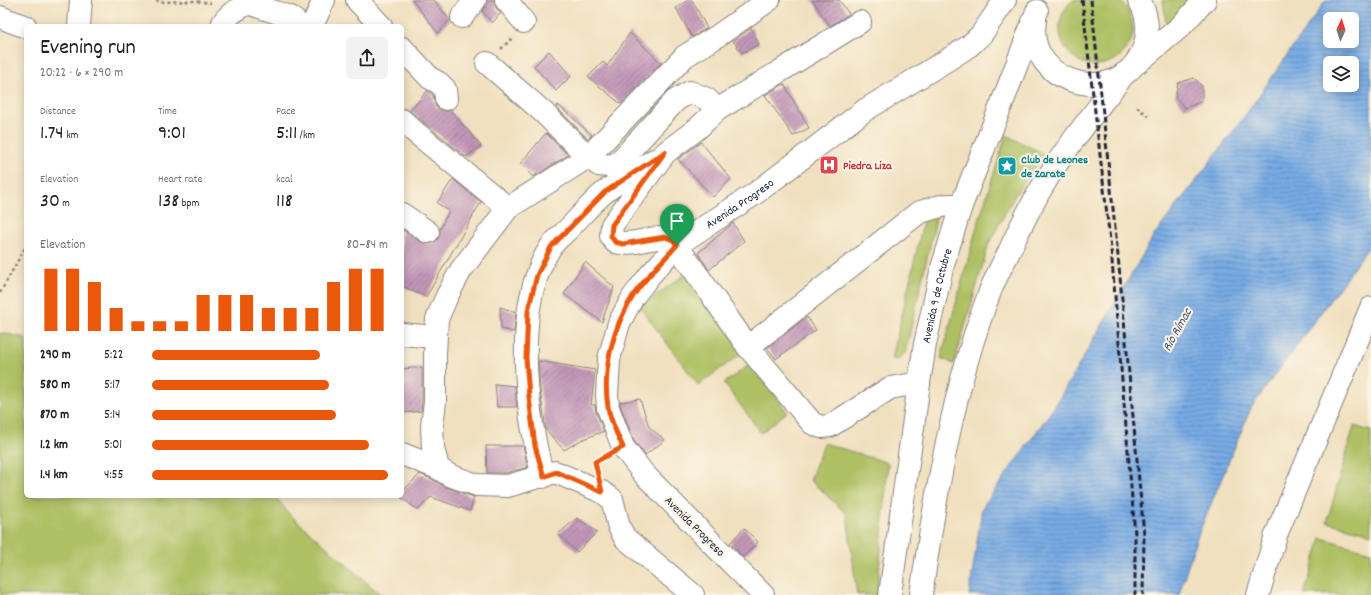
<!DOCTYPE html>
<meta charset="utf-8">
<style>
:root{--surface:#fff;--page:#f2f2f2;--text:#202124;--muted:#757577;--accent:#ea580c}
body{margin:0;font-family:Dekko,sans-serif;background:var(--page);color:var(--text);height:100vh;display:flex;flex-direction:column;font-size:15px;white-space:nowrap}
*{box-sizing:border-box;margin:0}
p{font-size:13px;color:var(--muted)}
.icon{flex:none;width:22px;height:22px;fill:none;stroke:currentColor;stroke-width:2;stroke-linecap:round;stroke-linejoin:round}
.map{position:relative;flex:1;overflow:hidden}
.panel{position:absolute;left:24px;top:24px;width:380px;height:474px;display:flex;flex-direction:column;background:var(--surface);border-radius:6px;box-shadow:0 2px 10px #0003}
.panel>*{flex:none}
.needle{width:26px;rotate:3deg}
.fabs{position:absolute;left:1323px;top:12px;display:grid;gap:8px}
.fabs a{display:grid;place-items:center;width:36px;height:36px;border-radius:6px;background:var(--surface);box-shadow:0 2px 10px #0003;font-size:20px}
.pin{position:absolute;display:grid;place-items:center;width:34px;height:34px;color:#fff;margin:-41px -17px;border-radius:50% 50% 50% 0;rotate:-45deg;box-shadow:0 0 4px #0007}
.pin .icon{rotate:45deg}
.round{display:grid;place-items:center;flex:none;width:42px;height:42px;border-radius:6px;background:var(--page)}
.headline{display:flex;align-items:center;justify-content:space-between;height:68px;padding:0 16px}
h1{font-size:22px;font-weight:600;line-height:30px}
.figures{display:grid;grid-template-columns:repeat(3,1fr);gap:6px;height:68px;padding:4px 16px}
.figures div{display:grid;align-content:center}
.figures b{font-size:20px;font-weight:600}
.figures small{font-size:11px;font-weight:400}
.figures p{font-size:11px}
.chart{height:112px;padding:8px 16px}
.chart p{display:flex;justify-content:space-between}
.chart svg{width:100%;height:72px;margin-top:4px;stroke:var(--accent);stroke-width:6}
ul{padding:0 16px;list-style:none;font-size:13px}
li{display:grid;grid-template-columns:64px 48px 1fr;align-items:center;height:30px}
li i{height:10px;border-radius:5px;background:var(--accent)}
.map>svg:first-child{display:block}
.green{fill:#aec063;stroke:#68714f}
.water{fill:url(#water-rules);stroke:#4d6690;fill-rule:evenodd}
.building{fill:url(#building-hatch)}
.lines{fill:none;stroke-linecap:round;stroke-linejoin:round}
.minor-casing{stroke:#89817d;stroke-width:24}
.major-casing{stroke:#89817d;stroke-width:24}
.path{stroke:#89817d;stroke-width:2.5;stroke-dasharray:3 3;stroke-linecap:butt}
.minor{stroke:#fff;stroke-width:22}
.major{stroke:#fff;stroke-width:22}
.rail{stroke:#22223b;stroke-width:3;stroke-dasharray:6 3;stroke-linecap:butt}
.route-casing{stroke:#fff;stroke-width:8}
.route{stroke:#ea580c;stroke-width:5}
.labels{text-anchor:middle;stroke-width:4;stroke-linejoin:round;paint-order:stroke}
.culture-label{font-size:12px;font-weight:bold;fill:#0d838f;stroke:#fcf5e5;text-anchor:start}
.health-label{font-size:12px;font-weight:bold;fill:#be3a42;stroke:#fcf5e5;text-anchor:start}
.street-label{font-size:12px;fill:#22223b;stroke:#fcf5e5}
.water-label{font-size:13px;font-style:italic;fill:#405276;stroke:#fcf5e5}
</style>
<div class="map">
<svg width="1371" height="595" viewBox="0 0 1371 595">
<defs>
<pattern id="water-rules" width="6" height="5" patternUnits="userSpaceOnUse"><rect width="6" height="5" fill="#78abe4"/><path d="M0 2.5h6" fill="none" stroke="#628bba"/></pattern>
<pattern id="building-hatch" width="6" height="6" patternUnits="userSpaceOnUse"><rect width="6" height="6" fill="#c296b8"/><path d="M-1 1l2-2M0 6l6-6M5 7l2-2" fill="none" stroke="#9d7a97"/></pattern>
</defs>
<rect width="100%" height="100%" fill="#fcf5e5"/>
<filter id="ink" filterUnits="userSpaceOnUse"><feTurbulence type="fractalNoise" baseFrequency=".025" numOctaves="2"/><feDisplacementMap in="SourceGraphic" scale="8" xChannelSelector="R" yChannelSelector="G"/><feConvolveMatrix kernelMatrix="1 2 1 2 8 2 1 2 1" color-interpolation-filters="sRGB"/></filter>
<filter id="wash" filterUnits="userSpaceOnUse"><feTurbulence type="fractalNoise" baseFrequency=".012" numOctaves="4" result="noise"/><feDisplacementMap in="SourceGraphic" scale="16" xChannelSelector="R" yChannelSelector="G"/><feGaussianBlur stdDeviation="0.9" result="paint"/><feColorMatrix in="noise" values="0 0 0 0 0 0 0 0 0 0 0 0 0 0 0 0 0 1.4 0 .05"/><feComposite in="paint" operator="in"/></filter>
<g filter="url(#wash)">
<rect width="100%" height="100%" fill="#f0e0bf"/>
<path class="green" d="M 1073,0 L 1119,0 C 1129,8 1133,20 1133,32 C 1132,41 1128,48 1122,54 C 1118,59 1111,62 1104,64 C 1066,72 1044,25 1073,0 Z
M 1163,0 L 1197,0 L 1179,21 L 1166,24 Z
M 1006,135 L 1044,154 L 1015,195 L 989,243 L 954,364 L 941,358 L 976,230 Z
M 925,214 L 937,215 L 905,353 L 898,360 L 892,359 Z
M 687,273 L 745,351 L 698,385 L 640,307 Z
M 0,333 L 26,338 L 26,496 L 275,496 L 289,514 L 381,595 L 0,595 Z
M 752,363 L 787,412 L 761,433 L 724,383 Z
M 1354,426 L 1371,431 L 1371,534 L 1327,522 Z
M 824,443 L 888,463 L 877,595 L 857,595 L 847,514 L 810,480 Z
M 1321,538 L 1371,552 L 1371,595 L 1304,595 Z"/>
<path class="water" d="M 1326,0 L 1371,0 L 1371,244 L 1251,408 L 1196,540 L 1179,595 L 969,595 L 982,508 L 1055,406 L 1155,234 L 1242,120 ZM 1330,19 L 1352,19 L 1352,41 L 1330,41 ZM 1330,63 L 1352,63 L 1352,85 L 1330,85 Z"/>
<g id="blocks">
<path class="building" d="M 412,0 L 434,0 L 450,20 L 438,33 Z
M 487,0 L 494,0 L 496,8 L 501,13 L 492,23 L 482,11 L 485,7 Z
M 688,0 L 692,0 L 707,28 L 692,37 L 676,8 Z
M 812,0 L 839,0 L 849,14 L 830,26 Z
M 751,28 L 759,44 L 742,53 L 733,41 Z
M 630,33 L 661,63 L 621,104 L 588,77 L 603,62 L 607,66 Z
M 549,51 L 571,76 L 556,91 L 534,66 Z
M 1194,78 L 1202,86 L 1202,101 L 1185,108 L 1175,97 L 1178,83 Z
M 784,84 L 809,128 L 793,136 L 765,95 Z
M 427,91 L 433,95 L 436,107 L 441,111 L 447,111 L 450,110 L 481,146 L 466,157 L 410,111 Z
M 558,105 L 592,135 L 588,139 L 556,107 Z
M 546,133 L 568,155 L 533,177 L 520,164 Z
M 701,142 L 731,179 L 713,197 L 678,159 Z
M 453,179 L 481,202 L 426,297 L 402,286 L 402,229 L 421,242 L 427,244 L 433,243 L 438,239 L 440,233 L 440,229 L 449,211 L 437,203 Z
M 733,223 L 744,241 L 709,270 L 698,253 Z
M 585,262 L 614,287 L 602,322 L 564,294 Z
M 500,307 L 516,312 L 514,332 L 501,329 Z
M 807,317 L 816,330 L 776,359 L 767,348 Z
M 538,361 L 595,370 L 591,405 L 595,405 L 596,412 L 604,431 L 581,440 L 564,450 L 546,430 L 540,390 Z
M 422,367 L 422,401 L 421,411 L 404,413 L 402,399 L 402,369 Z
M 495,384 L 515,386 L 517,407 L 497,407 Z
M 640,399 L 649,427 L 665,440 L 645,455 L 634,441 L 620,405 L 620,402 Z
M 486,446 L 523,446 L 528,467 L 506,473 L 487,473 Z
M 420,474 L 432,479 L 445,487 L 474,497 L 470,511 L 431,497 L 418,510 L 399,496 L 402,496 L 402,492 Z
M 577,518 L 597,532 L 577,552 L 558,534 Z
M 744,528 L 758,542 L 743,557 L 730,543 Z"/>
</g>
</g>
<g filter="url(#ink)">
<use href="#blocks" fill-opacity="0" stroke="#89817d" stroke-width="1"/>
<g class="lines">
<defs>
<g id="minor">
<path d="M 357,0 L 381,26"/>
<path d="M 506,0 L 524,22"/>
<path d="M 248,3 L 290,17 L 301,26"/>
<path d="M 0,17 L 26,27"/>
<path d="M 462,17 L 475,0"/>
<path d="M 860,22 L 717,110 L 698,128 L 665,153 L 612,225 L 611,236 L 615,242 C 635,247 654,233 673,240 L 748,347 L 812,423 L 821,427 L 830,426 L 890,388 L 919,383"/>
<path d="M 79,26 L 81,0"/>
<path d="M 222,26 C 224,16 240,8 248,3 L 248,0"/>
<path d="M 312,26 L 324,0"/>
<path d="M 402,48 L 430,78 L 439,83 L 445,89 L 446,99"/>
<path d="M 487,63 L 543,112 L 588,157 L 599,165 L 609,166 L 618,163 L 676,100 L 690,92 L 707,99 L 717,110"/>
<path d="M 402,120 L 415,132 L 508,208"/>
<path d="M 402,214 L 428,232"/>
<path d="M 402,334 L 435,337"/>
<path d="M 748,347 L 918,213 C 933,208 945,203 961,206"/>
<path d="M 402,454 L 438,468 L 449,475 L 477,485 L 508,486 L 555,472 L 602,492 L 612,499 L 619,527 L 625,538 L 693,595"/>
<path d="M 438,468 L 433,448 L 432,425 L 435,402 L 435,353 L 437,319 L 447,296 L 461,270 L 508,208 L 588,157 L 685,56 L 716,37 L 769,0"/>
<path d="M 543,477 C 526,411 512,308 550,248 C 555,240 565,233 571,226 C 582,215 593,201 606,191 C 621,180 638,170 654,160"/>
<path id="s1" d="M 763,595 L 644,474 L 623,447 L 608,408 L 607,395 L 609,359 L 619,323 L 633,297 L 650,275 L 677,245 L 756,193 L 865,110 L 949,59 L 969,46 L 981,35 L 1005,0"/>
<path d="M 1258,595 L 1276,535 L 1371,308"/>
</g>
<g id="major">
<path d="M 1035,21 C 1024,86 1124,112 1145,44 C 1149,29 1147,13 1139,0"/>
<path d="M 1137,63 L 1180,27 L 1205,0"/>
<path id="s2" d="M 890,595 L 919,383 L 925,344 L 942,268 L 961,206 L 1006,93 L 1037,11"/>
<path d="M 921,595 C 936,492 953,387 991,289 C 996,277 1002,265 1008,254 C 1020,227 1034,199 1050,174 C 1072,139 1099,107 1124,74"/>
</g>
</defs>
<use href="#minor" class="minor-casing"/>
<use href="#major" class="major-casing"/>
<path class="path" d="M 156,0 L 159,2 L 195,1 L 211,3
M 501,49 L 512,38
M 1137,107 L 1148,116
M 0,293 L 26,246
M 596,465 L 595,462 L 605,456"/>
<use href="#minor" class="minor"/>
<use href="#major" class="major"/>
<path class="rail" d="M 1082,0 L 1111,249 L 1135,534 L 1135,595
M 1091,0 L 1118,256 L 1144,534 L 1143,595"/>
</g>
</g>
<g class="lines" filter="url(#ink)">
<defs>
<path id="route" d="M 665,152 L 612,225 L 611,236 L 615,242 L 623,244 L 665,237 L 673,240 L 677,245 C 662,262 645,278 633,296 C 613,327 602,370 608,407 C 610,420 617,434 623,447 L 595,462 L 602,492 L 556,472 L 544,477 L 535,446 L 529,397 L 526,358 L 528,311 L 537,275 L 551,247 L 605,192 Z"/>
</defs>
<use href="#route" class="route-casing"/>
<use href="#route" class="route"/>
</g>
<defs>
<symbol id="hospital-square" viewBox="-11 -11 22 22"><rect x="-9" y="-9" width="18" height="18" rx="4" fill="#e0444e" stroke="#fcf5e5"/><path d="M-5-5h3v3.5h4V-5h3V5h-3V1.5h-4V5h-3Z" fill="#fff"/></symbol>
<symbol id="sight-square" viewBox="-11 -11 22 22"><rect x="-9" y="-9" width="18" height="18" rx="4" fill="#0f9aa8" stroke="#fcf5e5"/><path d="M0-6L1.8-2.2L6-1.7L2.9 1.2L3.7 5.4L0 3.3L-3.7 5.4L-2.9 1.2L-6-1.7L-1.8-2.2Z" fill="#fff"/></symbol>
</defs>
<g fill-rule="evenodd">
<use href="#hospital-square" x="818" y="154" width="22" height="22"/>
<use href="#sight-square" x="996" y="155" width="22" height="22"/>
</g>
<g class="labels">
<g class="culture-label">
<text x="1021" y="163">Club de Leones<tspan x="1021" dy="14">de Zarate</tspan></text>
</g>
<g class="health-label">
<text x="843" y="169">Piedra Liza</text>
</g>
<g class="street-label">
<text dy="4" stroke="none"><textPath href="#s1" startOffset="505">Avenida Progreso</textPath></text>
<text dy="4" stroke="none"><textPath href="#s2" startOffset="303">Avenida 9 de Octubre</textPath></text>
<text transform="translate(695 526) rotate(45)" y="4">Avenida Progreso</text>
</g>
<g class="water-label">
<text transform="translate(1176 329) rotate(-61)" y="5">Río Rímac</text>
</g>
</g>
</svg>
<div class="fabs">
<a><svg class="needle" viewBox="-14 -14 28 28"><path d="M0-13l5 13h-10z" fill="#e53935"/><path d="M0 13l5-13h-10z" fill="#757577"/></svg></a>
<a><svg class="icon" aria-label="layers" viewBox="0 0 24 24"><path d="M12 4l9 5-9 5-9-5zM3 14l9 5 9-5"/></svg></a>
</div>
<div class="pin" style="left:677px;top:245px;background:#1e9e55"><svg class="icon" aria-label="arrive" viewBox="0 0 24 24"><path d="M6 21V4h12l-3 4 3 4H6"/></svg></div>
<section class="panel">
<div class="headline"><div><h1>Evening run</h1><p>20:22 · 6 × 290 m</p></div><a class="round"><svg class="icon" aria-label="share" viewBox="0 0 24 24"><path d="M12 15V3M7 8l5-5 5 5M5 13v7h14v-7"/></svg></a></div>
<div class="figures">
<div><p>Distance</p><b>1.74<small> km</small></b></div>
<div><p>Time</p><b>9:01</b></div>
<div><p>Pace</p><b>5:11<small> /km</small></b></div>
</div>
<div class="figures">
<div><p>Elevation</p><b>30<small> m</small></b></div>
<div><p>Heart rate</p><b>138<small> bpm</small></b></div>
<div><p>kcal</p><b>118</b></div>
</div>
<div class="chart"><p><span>Elevation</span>80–84 m</p>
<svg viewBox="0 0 160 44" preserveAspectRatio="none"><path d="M5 44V6M15 44V6M25 44V14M35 44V30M45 44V38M55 44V38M65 44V38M75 44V22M85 44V22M95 44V22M105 44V30M115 44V30M125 44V30M135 44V14M145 44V6M155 44V6"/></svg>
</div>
<ul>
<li><b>290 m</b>5:22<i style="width:71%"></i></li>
<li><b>580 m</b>5:17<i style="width:75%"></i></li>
<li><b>870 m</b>5:14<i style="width:78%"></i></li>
<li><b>1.2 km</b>5:01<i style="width:92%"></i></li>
<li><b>1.4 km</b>4:55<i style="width:100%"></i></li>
</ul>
</section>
</div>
